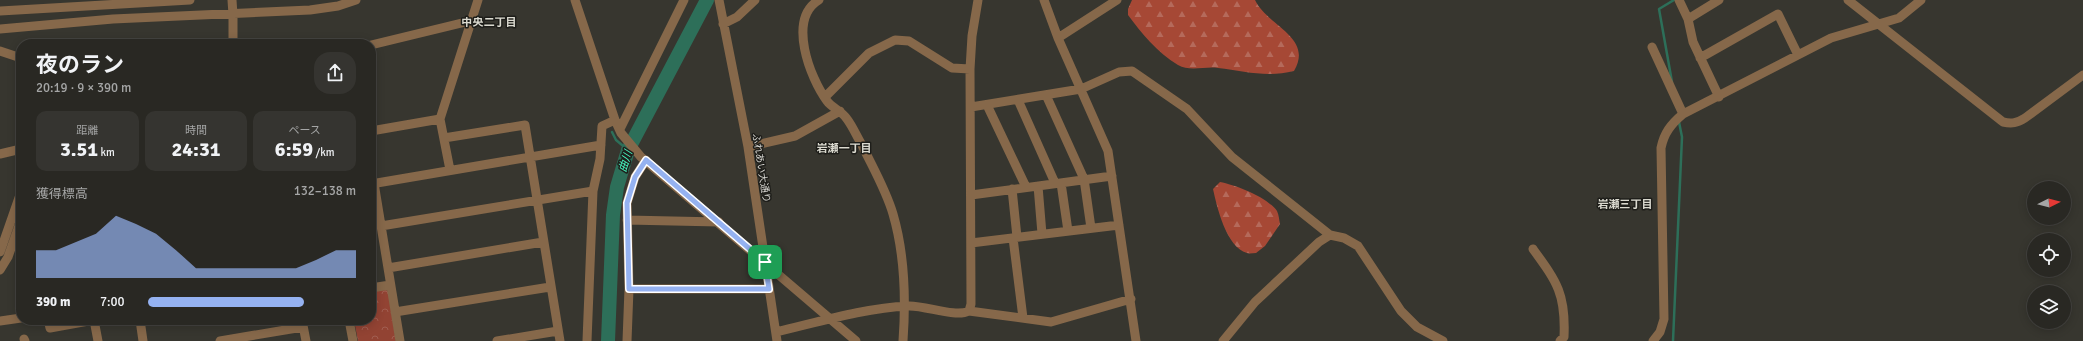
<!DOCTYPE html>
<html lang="ja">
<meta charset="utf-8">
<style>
:root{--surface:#292823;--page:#353430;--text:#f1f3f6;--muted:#a5a6a6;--line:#454441;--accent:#95b2f1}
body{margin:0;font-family:Signika,"Noto Sans JP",sans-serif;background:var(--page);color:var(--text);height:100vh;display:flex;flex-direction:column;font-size:15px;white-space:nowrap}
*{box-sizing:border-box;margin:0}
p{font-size:13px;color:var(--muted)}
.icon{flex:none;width:22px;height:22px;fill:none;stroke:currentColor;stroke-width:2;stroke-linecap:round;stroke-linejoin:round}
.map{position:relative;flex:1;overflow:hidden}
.drawer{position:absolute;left:16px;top:39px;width:360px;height:286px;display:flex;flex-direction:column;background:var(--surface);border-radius:16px;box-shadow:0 2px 10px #0003,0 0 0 1px var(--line)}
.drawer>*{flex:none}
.needle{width:26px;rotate:84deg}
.tools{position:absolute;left:2027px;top:181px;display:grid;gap:8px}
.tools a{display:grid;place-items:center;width:44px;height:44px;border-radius:50%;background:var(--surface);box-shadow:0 2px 10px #0003,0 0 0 1px var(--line);font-size:20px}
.pin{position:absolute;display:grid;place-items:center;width:34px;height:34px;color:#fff;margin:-17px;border-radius:8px;box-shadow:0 2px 6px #0006}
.round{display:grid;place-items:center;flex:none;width:42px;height:42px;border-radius:16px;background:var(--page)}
.summary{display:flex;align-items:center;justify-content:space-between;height:68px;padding:0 20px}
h1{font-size:22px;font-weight:700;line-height:30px}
.stats{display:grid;grid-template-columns:repeat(3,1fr);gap:6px;height:68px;padding:4px 20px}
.stats div{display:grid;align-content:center;border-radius:10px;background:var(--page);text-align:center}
.stats b{font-size:20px;font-weight:700}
.stats small{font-size:11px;font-weight:400}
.stats p{font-size:11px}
.chart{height:112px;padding:8px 20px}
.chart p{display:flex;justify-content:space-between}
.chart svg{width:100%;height:72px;margin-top:4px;fill:var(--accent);opacity:.7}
ul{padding:0 20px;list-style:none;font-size:13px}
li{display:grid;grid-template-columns:64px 48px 1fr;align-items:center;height:30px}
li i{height:10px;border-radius:5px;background:var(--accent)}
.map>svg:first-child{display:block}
.forest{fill:url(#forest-firs)}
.park{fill:url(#park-crowns)}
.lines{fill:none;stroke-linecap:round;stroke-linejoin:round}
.stream{stroke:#2d6f59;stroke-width:2.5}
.river{stroke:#2d6f59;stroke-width:14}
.minor{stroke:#86684a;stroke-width:9}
.route-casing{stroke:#fff;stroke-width:8}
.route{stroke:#95b2f1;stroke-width:5}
.labels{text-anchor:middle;stroke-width:3;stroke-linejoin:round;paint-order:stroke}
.street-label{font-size:10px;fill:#d7d6d1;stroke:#1e1e1a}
.neighbourhood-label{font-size:11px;font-weight:bold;fill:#dbdad0;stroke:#1e1e1a}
.water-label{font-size:11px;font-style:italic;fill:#47f6c0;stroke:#1e1e1a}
</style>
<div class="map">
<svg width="2083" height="341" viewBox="0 0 2083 341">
<defs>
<pattern id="forest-firs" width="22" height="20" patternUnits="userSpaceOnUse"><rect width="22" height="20" fill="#a64835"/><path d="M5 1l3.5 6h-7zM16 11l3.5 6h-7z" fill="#b56a5b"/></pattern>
<pattern id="park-crowns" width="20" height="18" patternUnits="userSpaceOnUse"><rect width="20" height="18" fill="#924333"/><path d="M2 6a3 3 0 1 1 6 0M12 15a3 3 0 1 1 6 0" fill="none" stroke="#a15d50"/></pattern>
</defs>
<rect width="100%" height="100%" fill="#37362f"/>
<path class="forest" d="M 1132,0 L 1255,0 C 1267,26 1314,37 1294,71 C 1267,78 1244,71 1218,68 C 1205,66 1190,72 1178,65 C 1157,52 1142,34 1128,15 L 1128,9 Z
M 1220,182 C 1236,185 1267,197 1277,211 C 1279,215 1279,220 1280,224 L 1265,246 L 1256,253 C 1253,253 1249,254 1247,253 C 1226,247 1217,207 1213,189 Z"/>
<path class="park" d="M 385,289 L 388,291 L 396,341 L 358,341 L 354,320 L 371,320 L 371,291 Z"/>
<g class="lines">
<path class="stream" d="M 1672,82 L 1659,9 L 1674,0
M 612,132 L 616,140 L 628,150
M 1673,341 L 1682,137 L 1679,122"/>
<path class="river" d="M 608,341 L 613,215 L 617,187 L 628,150 L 707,0"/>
<path class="minor" d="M 232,0 L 233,15 L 233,44
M 575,0 L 615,120 L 621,133 L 641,157 L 856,341
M 719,0 L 748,147 L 777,341
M 819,0 C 787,19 810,78 827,101 C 832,108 842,111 847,119 C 853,127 857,137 862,145 C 873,168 886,190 893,214 C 905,255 906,299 903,341
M 1044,0 L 1058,38 L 1108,151 L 1136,341
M 1679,0 L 1688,19 L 1693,42 L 1719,97
M 1848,0 L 2003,122 C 2012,124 2017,123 2025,118 L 2083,75
M 0,11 L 190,0
M 1688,19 L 1719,0
M 723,24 L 737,17 L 755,0
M 0,29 L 113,19 L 310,10 L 338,6 L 356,0
M 1058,38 L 1117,0
M 371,45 L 470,21
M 1652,47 L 1683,114
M 0,51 L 21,58
M 1700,58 L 1778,14 L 1798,55
M 1046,95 L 1084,179 L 1091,228
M 825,97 L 869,53 L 895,40 L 909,41 L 952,68 L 970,69
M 1018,100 L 1055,183
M 987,105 L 1026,187
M 971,107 L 1081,89 L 1119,72 L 1132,71 L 1187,109 L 1232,157 L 1330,235
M 620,129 L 684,0
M 371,131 L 440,119
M 444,138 L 525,125 L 560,341
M 748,147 L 795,136 L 840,111
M 0,154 L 21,149
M 450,170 L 440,119 L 478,0
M 374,183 L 400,341
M 1061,183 L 1068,231
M 371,184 L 601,145
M 1038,186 L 1042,234
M 1012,189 L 1017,237
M 971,195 L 1112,176
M 627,220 L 719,222
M 381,226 L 593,191
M 1013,238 L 1023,318
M 971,243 L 1119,225
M 1533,249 C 1557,282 1566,294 1564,337 L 1560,341
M 0,252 L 21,192
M 388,268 L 543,242
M 0,270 L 8,257 L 21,220
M 371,288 L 390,285
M 629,289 L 769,289
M 969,311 L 971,304 L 970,69 L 972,36 L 978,0
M 395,312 L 550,287
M 48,320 L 50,328 L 94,320
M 94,320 L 98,341
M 140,320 L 143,341
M 302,320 L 306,341
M 349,320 L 353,341
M 0,321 L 21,318
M 776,332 C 819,322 864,308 908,306 C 925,305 955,318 969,311 L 1051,322 L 1131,299
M 24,339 L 25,341
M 220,341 L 303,327
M 497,341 L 558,331
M 587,341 L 593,191 L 600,159 L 602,126 L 615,120
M 627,341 L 629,289 L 627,203 L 635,177 L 646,160
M 1223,341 L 1255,302 L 1319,242 L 1330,235 L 1344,238 L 1358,246 L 1401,311 L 1417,327 L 1443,341
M 1653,341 L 1660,332 L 1664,319 L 1661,148 C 1664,133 1671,124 1683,114 L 1831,38 L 1899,18 L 1921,0"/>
</g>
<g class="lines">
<defs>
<path id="route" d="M 646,160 L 765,262 L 769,289 L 629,289 L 627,203 L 635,177 Z"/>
</defs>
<use href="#route" class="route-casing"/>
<use href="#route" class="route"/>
</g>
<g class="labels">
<g class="street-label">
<text transform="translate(762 168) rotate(81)" y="4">ふれあい大通り</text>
</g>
<g class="neighbourhood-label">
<text x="489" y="26">中央二丁目</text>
<text x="844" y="152">岩瀬一丁目</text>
<text x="1625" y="208">岩瀬三丁目</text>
</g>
<g class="water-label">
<text transform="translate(625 161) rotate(-72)" y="4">曲川</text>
</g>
</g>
</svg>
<div class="tools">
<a><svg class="needle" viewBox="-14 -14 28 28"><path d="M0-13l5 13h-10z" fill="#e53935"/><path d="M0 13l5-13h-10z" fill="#a5a6a6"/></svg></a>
<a><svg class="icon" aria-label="locate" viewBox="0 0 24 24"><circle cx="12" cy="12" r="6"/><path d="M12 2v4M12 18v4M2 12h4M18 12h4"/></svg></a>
<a><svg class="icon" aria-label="layers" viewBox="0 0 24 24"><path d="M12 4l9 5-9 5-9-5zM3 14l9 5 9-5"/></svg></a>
</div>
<div class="pin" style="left:765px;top:262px;background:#1e9e55"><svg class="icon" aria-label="arrive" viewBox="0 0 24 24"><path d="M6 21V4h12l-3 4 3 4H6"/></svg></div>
<section class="drawer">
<div class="summary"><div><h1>夜のラン</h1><p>20:19 · 9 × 390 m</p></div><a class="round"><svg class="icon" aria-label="share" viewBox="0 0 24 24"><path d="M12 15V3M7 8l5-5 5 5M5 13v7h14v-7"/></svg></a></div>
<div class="stats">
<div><p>距離</p><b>3.51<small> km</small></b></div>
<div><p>時間</p><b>24:31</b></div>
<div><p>ペース</p><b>6:59<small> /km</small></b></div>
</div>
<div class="chart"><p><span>獲得標高</span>132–138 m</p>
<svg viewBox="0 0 160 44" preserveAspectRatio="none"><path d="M0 44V27L10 27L20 22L30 17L40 6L50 11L60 17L70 27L80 38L90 38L100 38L110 38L120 38L130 38L140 33L150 27L160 27V44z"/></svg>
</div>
<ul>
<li><b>390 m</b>7:00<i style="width:75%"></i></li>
</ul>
</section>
</div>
